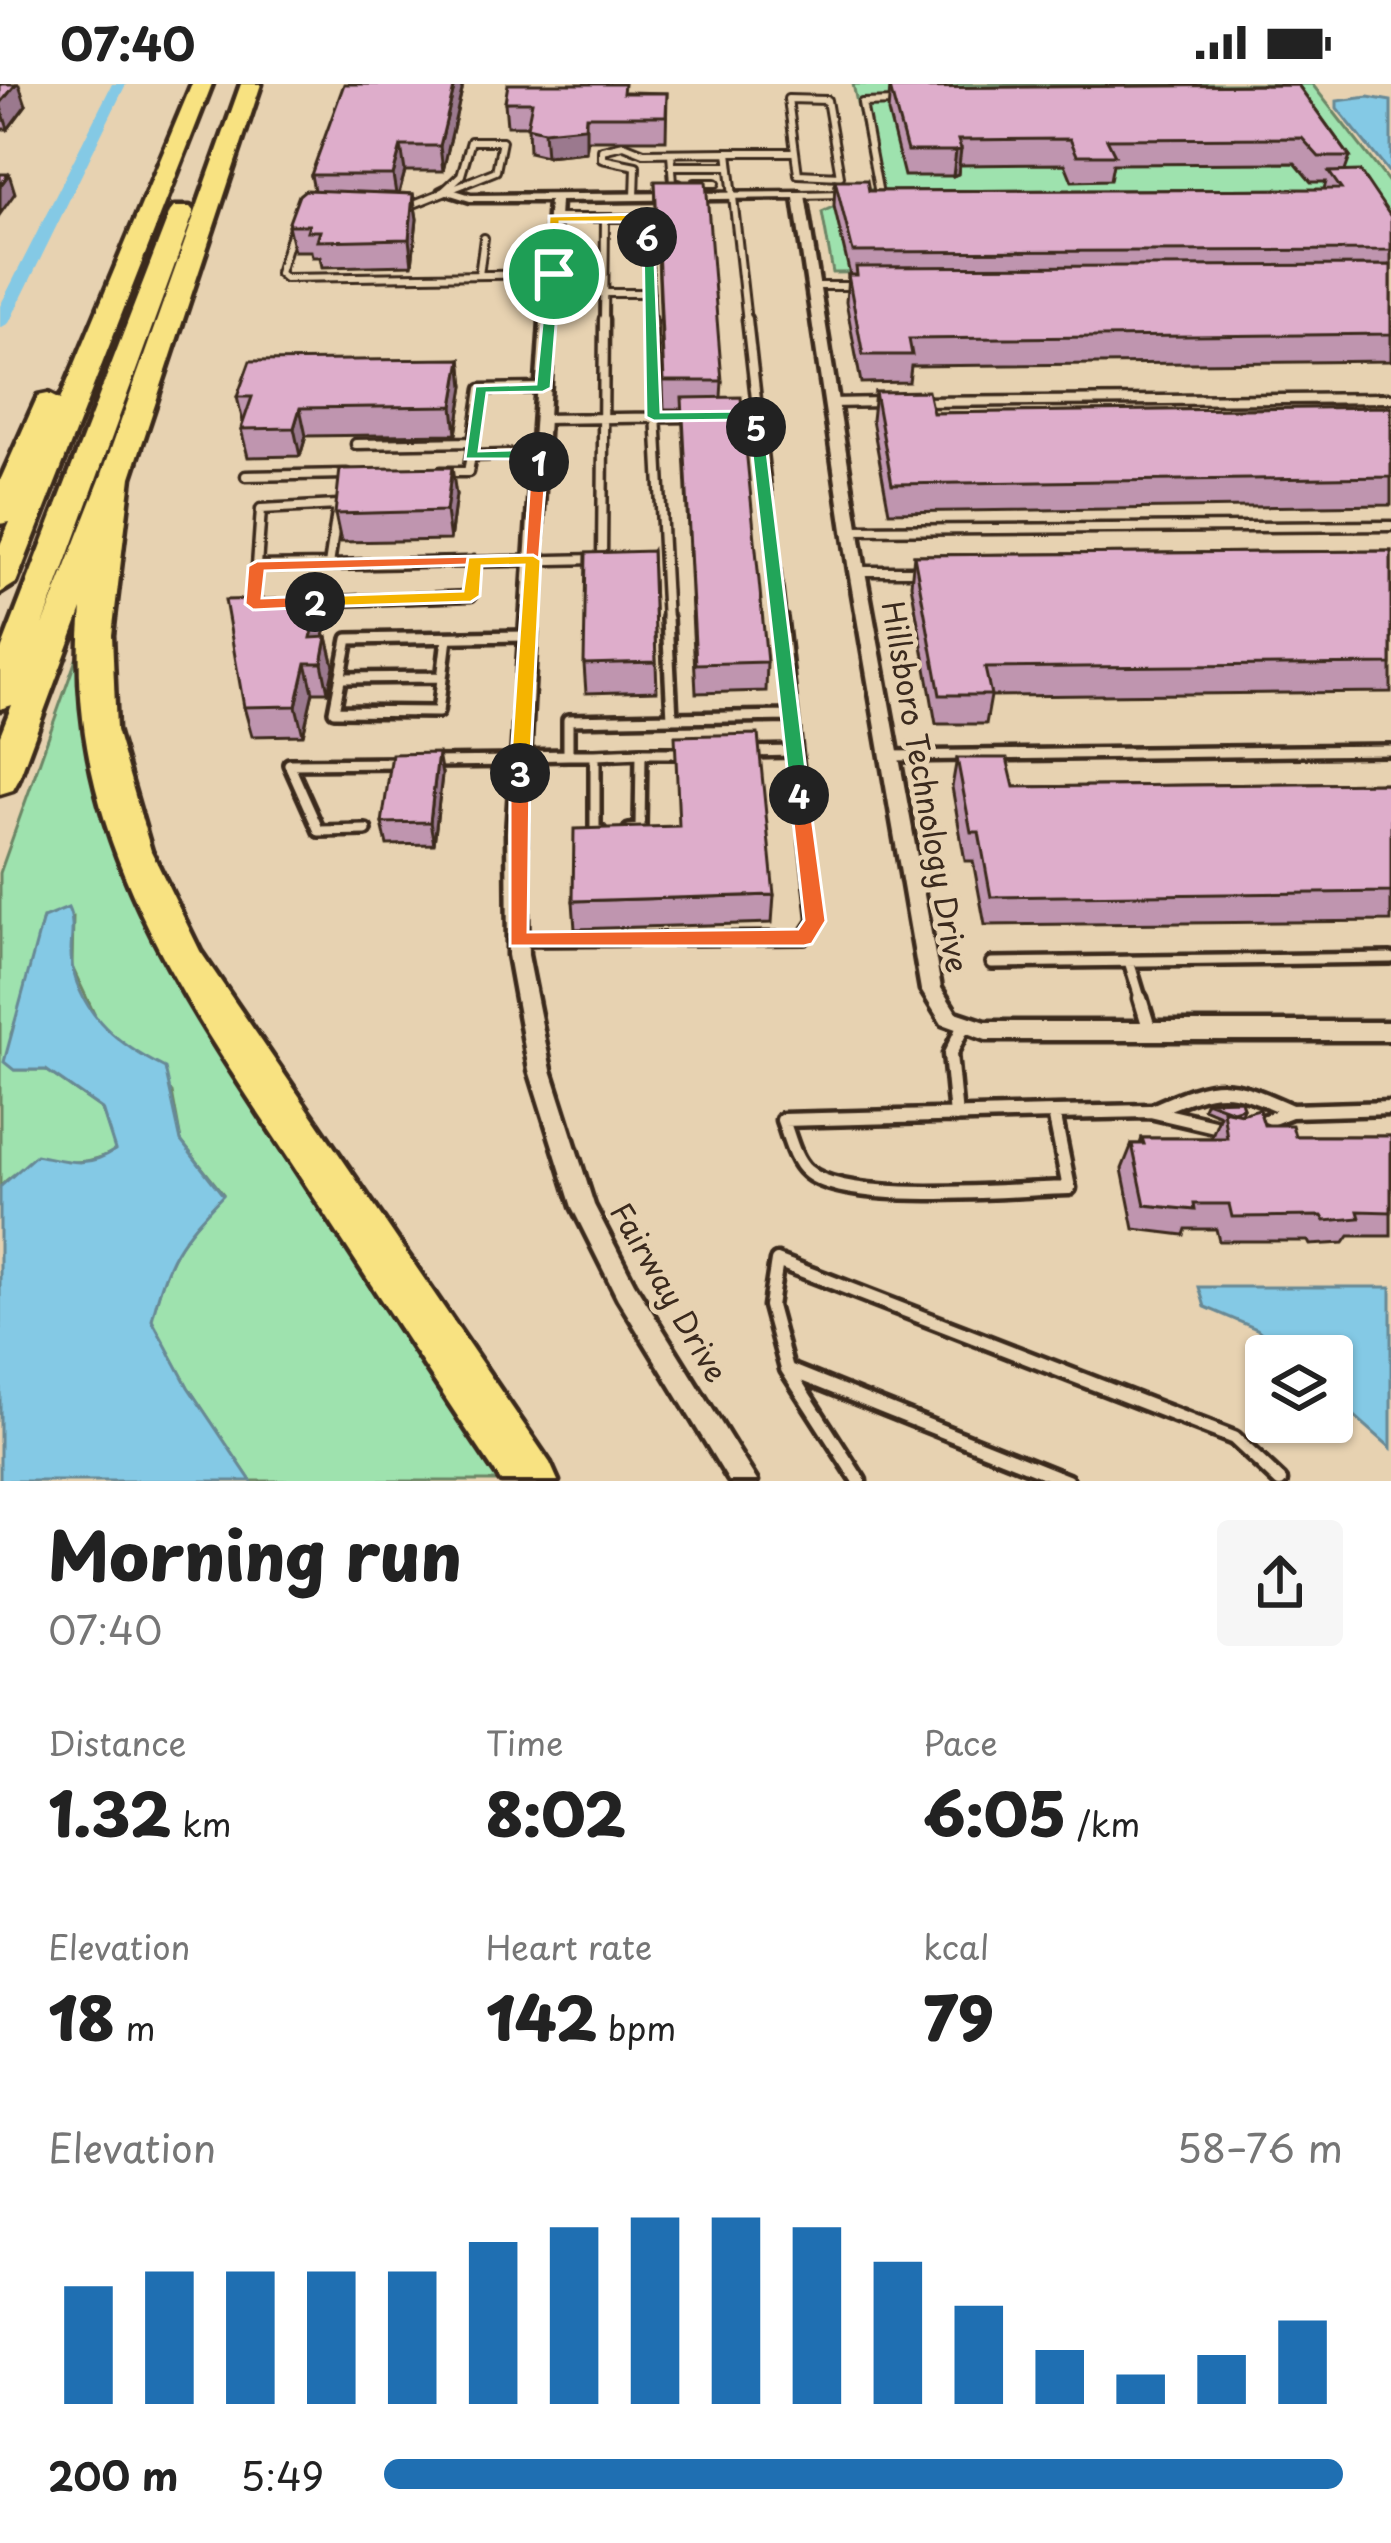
<!DOCTYPE html>
<meta charset="utf-8">
<style>
:root{--surface:#fff;--page:#f6f6f6;--text:#222;--muted:#767676;--accent:#1f6fb2}
body{margin:0;font-family:"Playpen Sans",sans-serif;background:var(--page);color:var(--text);height:100vh;display:flex;flex-direction:column;font-size:45px;white-space:nowrap}
*{box-sizing:border-box;margin:0}
p{font-size:39px;color:var(--muted)}
.icon{flex:none;width:66px;height:66px;fill:none;stroke:currentColor;stroke-width:2;stroke-linecap:round;stroke-linejoin:round}
.map{position:relative;height:1397px;overflow:hidden}
.details{display:flex;flex-direction:column;background:var(--surface);flex:1}
.details>*{flex:none}
.controls{position:absolute;left:1245px;top:1251px;display:grid;gap:24px}
.controls a{display:grid;place-items:center;width:108px;height:108px;border-radius:12px;background:var(--surface);box-shadow:0 3px 9px #0004;font-size:60px}
.pin{position:absolute;display:grid;place-items:center;width:102px;height:102px;color:#fff;margin:-51px;border:6px solid #fff;border-radius:50%;box-shadow:0 3px 12px #0007}
.km{position:absolute;width:60px;height:60px;margin:-30px;border-radius:50%;background:#222;color:#fff;font-size:33px;line-height:60px;text-align:center}
.round{display:grid;place-items:center;flex:none;width:126px;height:126px;border-radius:12px;background:var(--page)}
.headline{display:flex;align-items:center;justify-content:space-between;height:204px;padding:0 48px}
h1{font-size:66px;font-weight:800;line-height:90px}
.metrics{display:grid;grid-template-columns:repeat(3,1fr);gap:18px;height:204px;padding:12px 48px}
.metrics div{display:grid;align-content:center}
.metrics b{font-size:60px;font-weight:800}
.metrics small{font-size:33px;font-weight:400}
.metrics p{font-size:33px}
.chart{height:336px;padding:24px 48px}
.chart p{display:flex;justify-content:space-between}
.chart svg{width:100%;height:216px;margin-top:12px;stroke:var(--accent);stroke-width:6}
ul{padding:0 48px;list-style:none;font-size:39px}
li{display:grid;grid-template-columns:192px 144px 1fr;align-items:center;height:90px}
li i{height:30px;border-radius:15px;background:var(--accent)}
.status{display:flex;justify-content:space-between;align-items:center;height:84px;padding:0 60px;background:var(--surface);direction:ltr}
.status svg{height:33px;fill:currentColor}
.map>svg:first-child{display:block}
.green{fill:#9ee2ae;stroke:#6c8666;stroke-width:3}
.water{fill:#84c9e5;stroke:#678995;stroke-width:3}
.lines{fill:none;stroke-linecap:round;stroke-linejoin:round}
.canal{fill:#84c9e5;fill-rule:evenodd}
.lane-far3-casing{stroke:#3b2a1e;stroke-width:12}
.lane-far2-casing{stroke:#3b2a1e;stroke-width:15}
.lane-far1-casing{stroke:#3b2a1e;stroke-width:18}
.lane-casing{stroke:#3b2a1e;stroke-width:21}
.street-casing{stroke:#3b2a1e;stroke-width:9}
.highway-casing{stroke:#3b2a1e;stroke-width:9}
.lane-far3{stroke:#e7d2b1;stroke-width:6}
.lane-far2{stroke:#e7d2b1;stroke-width:8}
.lane-far1{stroke:#e7d2b1;stroke-width:9}
.lane{stroke:#e7d2b1;stroke-width:12}
.street{fill:#e7d2b1;fill-rule:evenodd}
.highway{fill:#f8e281;fill-rule:evenodd}
.wall{fill:#bf95af;stroke:#3b2a1e;stroke-width:3}
.shaded-wall{fill:#9b798e;stroke:#3b2a1e;stroke-width:3}
.building{fill:#deadcb;stroke:#3b2a1e;stroke-width:3}
.split-1{fill:#22a559;stroke:#fff;stroke-width:3}
.split-2{fill:#f0652b;stroke:#fff;stroke-width:3}
.split-3{fill:#f5b400;stroke:#fff;stroke-width:3}
.split-4{fill:#f0652b;stroke:#fff;stroke-width:3}
.split-5{fill:#22a559;stroke:#fff;stroke-width:3}
.split-6{fill:#22a559;stroke:#fff;stroke-width:3}
.split-7{fill:#f5b400;stroke:#fff;stroke-width:3}
.labels{text-anchor:middle;stroke-width:10;stroke-linejoin:round;paint-order:stroke}
.street-label{font-size:30px;fill:#3b2a1e;stroke:#e7d2b1}
</style>
<div class="status"><b>07:40</b><svg viewBox="0 0 49 12"><path d="M0 12V9h3v3zM5 12V6h3v6zM10 12V3h3v9zM15 12V0h3v12zM26 1h20v11H26zM47 4h2v5h-2z"/></svg></div>
<div class="map">
<svg width="1391" height="1397" viewBox="0 0 1391 1397">
<rect width="100%" height="100%" fill="#e7d2b1"/>
<filter id="ink" filterUnits="userSpaceOnUse"><feTurbulence type="fractalNoise" baseFrequency=".00833" numOctaves="2"/><feDisplacementMap in="SourceGraphic" scale="24" xChannelSelector="R" yChannelSelector="G"/><feConvolveMatrix kernelMatrix="1 2 1 2 8 2 1 2 1" color-interpolation-filters="sRGB"/></filter>
<g filter="url(#ink)">
<path class="green" d="M 853,0 L 1312,0 L 1391,101 L 1391,182 L 833,189 L 822,128 L 875,104 Z
M 87,563 L 136,811 L 154,858 L 512,1397 L 251,1397 L 188,1303 L 151,1236 C 168,1173 178,1157 223,1110 L 181,1057 L 172,1008 L 97,936 L 72,883 L 73,833 L 43,834 L 27,906 L 11,950 L 15,986 L 46,986 L 102,1025 L 116,1066 C 74,1092 36,1062 0,1103 L 0,789 L 80,564 Z"/>
<path class="water" d="M 1368,13 L 1391,17 L 1391,91 L 1337,24 L 1337,17 Z
M 68,824 C 77,842 68,862 72,881 C 82,933 121,962 165,984 L 181,1057 L 223,1111 C 179,1157 167,1173 152,1236 L 188,1303 L 251,1397 L 0,1397 L 0,1103 L 36,1071 C 67,1077 87,1085 115,1066 L 102,1025 L 46,986 L 14,986 L 4,978 L 43,834 Z
M 1199,1203 L 1391,1203 L 1391,1364 L 1332,1312 L 1332,1272 L 1288,1272 L 1257,1245 L 1205,1223 Z"/>
<g class="lines">
<path class="canal" d="M 112,0 L 126,0 L 9,239 L 0,244 L 0,222 Z"/>
<defs>
<path id="lane-far3" d="M 788,15 L 827,16 L 840,92 L 798,90 Z
M 728,68 L 793,68
M 671,69 L 673,100 L 679,100
M 672,82 L 729,82
M 695,99 L 716,99
M 879,110 L 862,19 L 896,18
M 799,111 L 844,110
M 635,113 L 636,82 L 602,75 L 602,66 L 624,61 L 644,69 L 728,68 L 747,238
M 404,124 L 496,87 L 502,57 L 471,57 L 461,91 L 445,106
M 554,134 L 646,134 L 651,238
M 293,143 L 279,189 L 285,194 L 554,190
M 479,191 L 484,154
M 810,202 L 858,202
M 552,209 L 650,209
M 604,238 L 605,134"/>
<path id="lane-far2" d="M 651,235 L 667,537
M 747,235 L 781,537
M 919,318 L 1391,314
M 830,319 L 884,318
M 541,335 L 692,333
M 356,360 L 473,358
M 539,370 L 471,372 L 481,305 L 543,304
M 441,388 L 468,388 L 471,372
M 246,392 L 347,390
M 338,421 L 329,481 L 257,482 L 261,425 Z
M 850,446 L 1391,442
M 602,475 L 604,235
M 329,481 L 597,475
M 257,482 L 253,520 L 258,520
M 857,487 L 924,487
M 311,518 L 471,512 L 474,477"/>
<path id="lane-far1" d="M 447,554 L 438,628 L 334,627 L 348,555 L 528,552
M 341,594 L 442,593
M 672,634 L 789,632
M 748,668 L 794,667
M 641,669 L 683,669
M 568,671 L 595,671 L 595,747 L 600,747
M 595,671 L 641,669 L 640,745 L 629,746
M 521,672 L 568,671 L 568,636 L 672,634 L 667,534
M 890,672 L 1391,666
M 430,678 L 521,677
M 366,746 L 319,747 L 289,680 L 401,679
M 519,856 L 804,854 L 815,837 L 781,534
M 1129,877 L 1141,917
M 992,879 L 1391,874"/>
<path id="lane" d="M 1140,914 L 1150,947
M 1155,1026 C 1218,998 1227,998 1291,1027
M 1054,1029 L 1069,1104 C 1014,1105 845,1122 807,1087 C 794,1076 789,1052 783,1036 Z
M 1054,1029 L 1150,1027 L 1227,1045
M 956,1032 L 950,970 L 965,939
M 1255,1041 L 1291,1027 L 1391,1024
M 787,1285 L 1067,1397
M 859,1397 L 787,1285 L 770,1222 L 777,1177 L 1234,1354 L 1280,1397"/>
<path id="street" d="M 445,103 L 471,111 L 799,108 L 805,111 L 865,487 L 941,904 L 956,928 L 986,938 L 1391,938 L 1391,956 L 986,956 L 942,940 L 921,906 L 849,487 L 794,114 L 560,117 L 525,749 L 528,871 L 551,986 L 594,1121 L 634,1199 L 757,1397 L 729,1397 L 618,1215 L 572,1123 L 529,986 L 508,871 L 507,749 L 549,117 L 470,117 L 441,108 L 439,106 Z"/>
<path id="highway" d="M 192,0 L 212,0 L 16,499 L 0,509 L 0,461 L 10,438 L 0,440 L 0,397 L 38,312 L 48,310 L 60,316 Z
M 241,0 L 261,0 L 131,393 L 112,551 L 116,646 L 151,767 L 200,867 L 550,1379 L 558,1397 L 501,1397 C 436,1301 374,1204 310,1107 C 192,926 60,753 82,525 L 18,697 L 13,706 L 0,710 L 0,651 L 12,621 L 0,625 L 0,569 L 170,128 L 174,123 L 190,123 L 194,128 L 42,544 L 101,393 Z"/>
</defs>
<use href="#lane-far3" class="lane-far3-casing"/>
<use href="#lane-far2" class="lane-far2-casing"/>
<use href="#lane-far1" class="lane-far1-casing"/>
<use href="#lane" class="lane-casing"/>
<use href="#street" class="street-casing"/>
<use href="#highway" class="highway-casing"/>
<use href="#lane-far3" class="lane-far3"/>
<use href="#lane-far2" class="lane-far2"/>
<use href="#lane-far1" class="lane-far1"/>
<use href="#lane" class="lane"/>
<use href="#street" class="street"/>
<use href="#highway" class="highway"/>
</g>
<path class="wall" d="M 0,0 L 26,21 L 8,45 L 0,45 Z
M 1298,1 L 1350,73 L 1345,87 L 1391,133 L 1391,277 L 911,282 L 909,298 L 861,299 L 846,218 L 848,191 L 850,191 L 834,122 L 835,96 L 869,107 L 1324,105 L 1326,98 L 1311,98 L 1295,79 L 1113,80 L 1110,96 L 1072,97 L 1065,80 L 959,81 L 958,90 L 953,92 L 904,92 L 888,28 L 890,4 Z
M 462,6 L 443,87 L 405,87 L 399,109 L 413,110 L 417,135 L 412,181 L 322,183 L 320,173 L 312,173 L 311,167 L 294,167 L 288,141 L 314,106 L 311,91 Z
M 626,8 L 667,9 L 666,56 L 588,56 L 586,68 L 546,72 L 529,68 L 528,42 L 507,42 L 505,18 Z
M 655,97 L 722,297 L 721,313 L 767,578 L 766,607 L 696,609 L 682,325 L 664,325 Z
M 461,275 L 464,302 L 456,350 L 306,352 L 300,372 L 248,373 L 241,345 L 243,338 L 237,313 Z
M 875,308 L 933,329 L 1391,323 L 1391,421 L 889,428 L 872,336 Z
M 456,411 L 450,456 L 341,458 L 335,430 Z
M 652,467 L 657,607 L 586,609 L 584,580 Z
M 1391,467 L 1391,608 L 991,612 L 986,640 L 936,640 L 911,500 L 914,471 Z
M 320,514 L 326,543 L 324,553 L 327,553 L 334,582 L 328,608 L 313,608 L 303,651 L 252,652 L 244,623 Z
M 957,674 L 1014,703 L 1391,699 L 1391,837 L 985,841 L 973,777 L 965,777 L 952,703 Z
M 442,691 L 434,760 L 387,761 L 382,739 Z
M 774,811 L 772,839 L 575,845 L 573,817 Z
M 1206,1017 L 1243,1024 L 1241,1030 L 1295,1052 L 1391,1052 L 1391,1152 L 1349,1152 L 1344,1159 L 1310,1161 L 1308,1157 L 1219,1157 L 1216,1145 L 1186,1145 L 1184,1151 L 1134,1145 L 1122,1085 L 1132,1060 L 1140,1060 L 1142,1054 L 1211,1054 L 1220,1031 L 1203,1024 Z"/>
<path class="shaded-wall" d="M 16,0 L 19,0 L 26,21 L 8,45 L 0,20 Z
M 455,0 L 461,0 L 462,6 L 443,87 L 440,62 Z
M 586,32 L 586,68 L 546,72 L 544,47 Z
M 401,62 L 405,87 L 397,116 L 393,91 Z
M 961,65 L 958,90 L 953,92 L 956,67 Z
M 9,90 L 15,109 L 0,130 L 0,102 Z
M 413,110 L 417,135 L 412,181 L 409,155 Z
M 461,275 L 464,302 L 456,350 L 453,322 Z
M 300,324 L 306,352 L 300,372 L 294,344 Z
M 452,383 L 456,411 L 450,456 L 446,427 Z
M 320,514 L 326,543 L 318,579 L 311,554 Z
M 327,553 L 334,582 L 328,608 L 322,579 Z
M 306,579 L 313,608 L 303,651 L 296,622 Z
M 438,669 L 442,691 L 434,760 L 430,738 Z"/>
<path class="building" d="M 0,0 L 16,0 L 0,20 Z
M 344,0 L 455,0 L 440,62 L 401,62 L 393,91 L 311,91 Z
M 508,0 L 624,0 L 623,9 L 667,9 L 666,32 L 586,32 L 585,43 L 544,47 L 527,43 L 532,18 L 505,18 Z
M 1298,1 L 1350,73 L 1319,73 L 1302,54 L 1107,55 L 1115,71 L 1077,71 L 1070,55 L 958,56 L 961,65 L 956,67 L 907,67 L 890,4 Z
M 1360,87 L 1391,133 L 1391,166 L 853,168 L 835,96 L 867,96 L 869,107 L 1341,105 L 1329,88 Z
M 0,90 L 9,90 L 0,102 Z
M 655,97 L 706,97 L 722,297 L 664,297 Z
M 305,106 L 413,110 L 409,155 L 317,157 L 320,147 L 307,147 L 309,141 L 288,141 L 299,111 Z
M 1391,181 L 1391,250 L 909,255 L 912,271 L 863,271 L 848,191 L 857,191 L 856,183 Z
M 461,275 L 453,322 L 300,324 L 294,344 L 241,345 L 252,313 L 237,313 L 250,277 Z
M 928,307 L 933,329 L 1391,323 L 1391,393 L 892,400 L 875,308 Z
M 741,313 L 767,578 L 696,580 L 682,314 Z
M 452,383 L 446,427 L 335,430 L 340,385 Z
M 652,467 L 656,578 L 584,580 L 586,469 Z
M 1391,467 L 1391,580 L 985,584 L 991,611 L 940,611 L 914,471 Z
M 320,514 L 311,554 L 327,553 L 322,579 L 306,579 L 296,622 L 244,623 L 225,516 Z
M 758,650 L 774,811 L 573,817 L 574,745 L 679,742 L 675,652 Z
M 438,669 L 430,738 L 382,739 L 392,670 Z
M 957,674 L 1007,674 L 1014,703 L 1391,699 L 1391,808 L 991,813 L 979,748 L 971,748 Z
M 1241,1016 L 1243,1024 L 1233,1027 L 1206,1017 Z
M 1259,1025 L 1264,1041 L 1292,1041 L 1295,1052 L 1391,1052 L 1391,1128 L 1358,1127 L 1360,1134 L 1325,1137 L 1322,1132 L 1232,1133 L 1229,1120 L 1194,1120 L 1195,1126 L 1145,1121 L 1132,1060 L 1144,1060 L 1142,1054 L 1227,1054 L 1223,1026 L 1241,1030 Z"/>
</g>
<path class="split-1" d="M 554,186 L 560,190 L 551,304 L 543,308 L 487,309 L 479,367 L 539,365 L 547,370 L 547,378 L 539,383 L 531,375 L 465,375 L 475,302 L 536,300 L 547,190 Z"/>
<path class="split-2" d="M 539,373 L 547,378 L 539,479 L 265,487 L 262,514 L 315,512 L 324,518 L 315,523 L 253,526 L 245,520 L 248,482 L 257,477 L 525,471 L 531,378 Z"/>
<path class="split-3" d="M 533,471 L 541,476 L 530,689 L 520,696 L 510,689 L 524,481 L 482,482 L 480,512 L 471,518 L 315,523 L 307,518 L 315,512 L 463,507 L 468,473 Z"/>
<path class="split-4" d="M 520,682 L 530,689 L 528,848 L 798,845 L 804,836 L 790,711 L 799,704 L 809,711 L 826,837 L 812,860 L 804,862 L 510,862 L 510,689 Z"/>
<path class="split-5" d="M 756,338 L 764,343 L 809,711 L 799,719 L 790,711 L 749,343 Z"/>
<path class="split-6" d="M 643,150 L 654,153 L 661,328 L 755,327 L 762,332 L 761,346 L 751,346 L 748,336 L 654,337 L 646,333 Z"/>
<path class="split-7" d="M 646,130 L 653,134 L 654,153 L 647,157 L 641,153 L 640,138 L 560,138 L 560,190 L 554,194 L 547,190 L 549,132 Z"/>
<g class="labels">
<g class="street-label">
<text transform="translate(924 703) rotate(80)" y="10">Hillsboro Technology Drive</text>
<text transform="translate(668 1209) rotate(60)" y="10">Fairway Drive</text>
</g>
</g>
</svg>
<div class="controls">
<a><svg class="icon" aria-label="layers" viewBox="0 0 24 24"><path d="M12 4l9 5-9 5-9-5zM3 14l9 5 9-5"/></svg></a>
</div>
<div class="pin" style="left:554px;top:190px;background:#1e9e55"><svg class="icon" aria-label="arrive" viewBox="0 0 24 24"><path d="M6 21V4h12l-3 4 3 4H6"/></svg></div>
<b class="km" style="left:539px;top:378px">1</b>
<b class="km" style="left:315px;top:518px">2</b>
<b class="km" style="left:520px;top:689px">3</b>
<b class="km" style="left:799px;top:711px">4</b>
<b class="km" style="left:756px;top:343px">5</b>
<b class="km" style="left:647px;top:153px">6</b>
</div>
<section class="details">
<div class="headline"><div><h1>Morning run</h1><p>07:40</p></div><a class="round"><svg class="icon" aria-label="share" viewBox="0 0 24 24"><path d="M12 15V3M7 8l5-5 5 5M5 13v7h14v-7"/></svg></a></div>
<div class="metrics">
<div><p>Distance</p><b>1.32<small> km</small></b></div>
<div><p>Time</p><b>8:02</b></div>
<div><p>Pace</p><b>6:05<small> /km</small></b></div>
</div>
<div class="metrics">
<div><p>Elevation</p><b>18<small> m</small></b></div>
<div><p>Heart rate</p><b>142<small> bpm</small></b></div>
<div><p>kcal</p><b>79</b></div>
</div>
<div class="chart"><p><span>Elevation</span>58–76 m</p>
<svg viewBox="0 0 160 44" preserveAspectRatio="none"><path d="M5 44V20M15 44V17M25 44V17M35 44V17M45 44V17M55 44V11M65 44V8M75 44V6M85 44V6M95 44V8M105 44V15M115 44V24M125 44V33M135 44V38M145 44V34M155 44V27"/></svg>
</div>
<ul>
<li><b>200 m</b>5:49<i style="width:100%"></i></li>
</ul>
</section>
